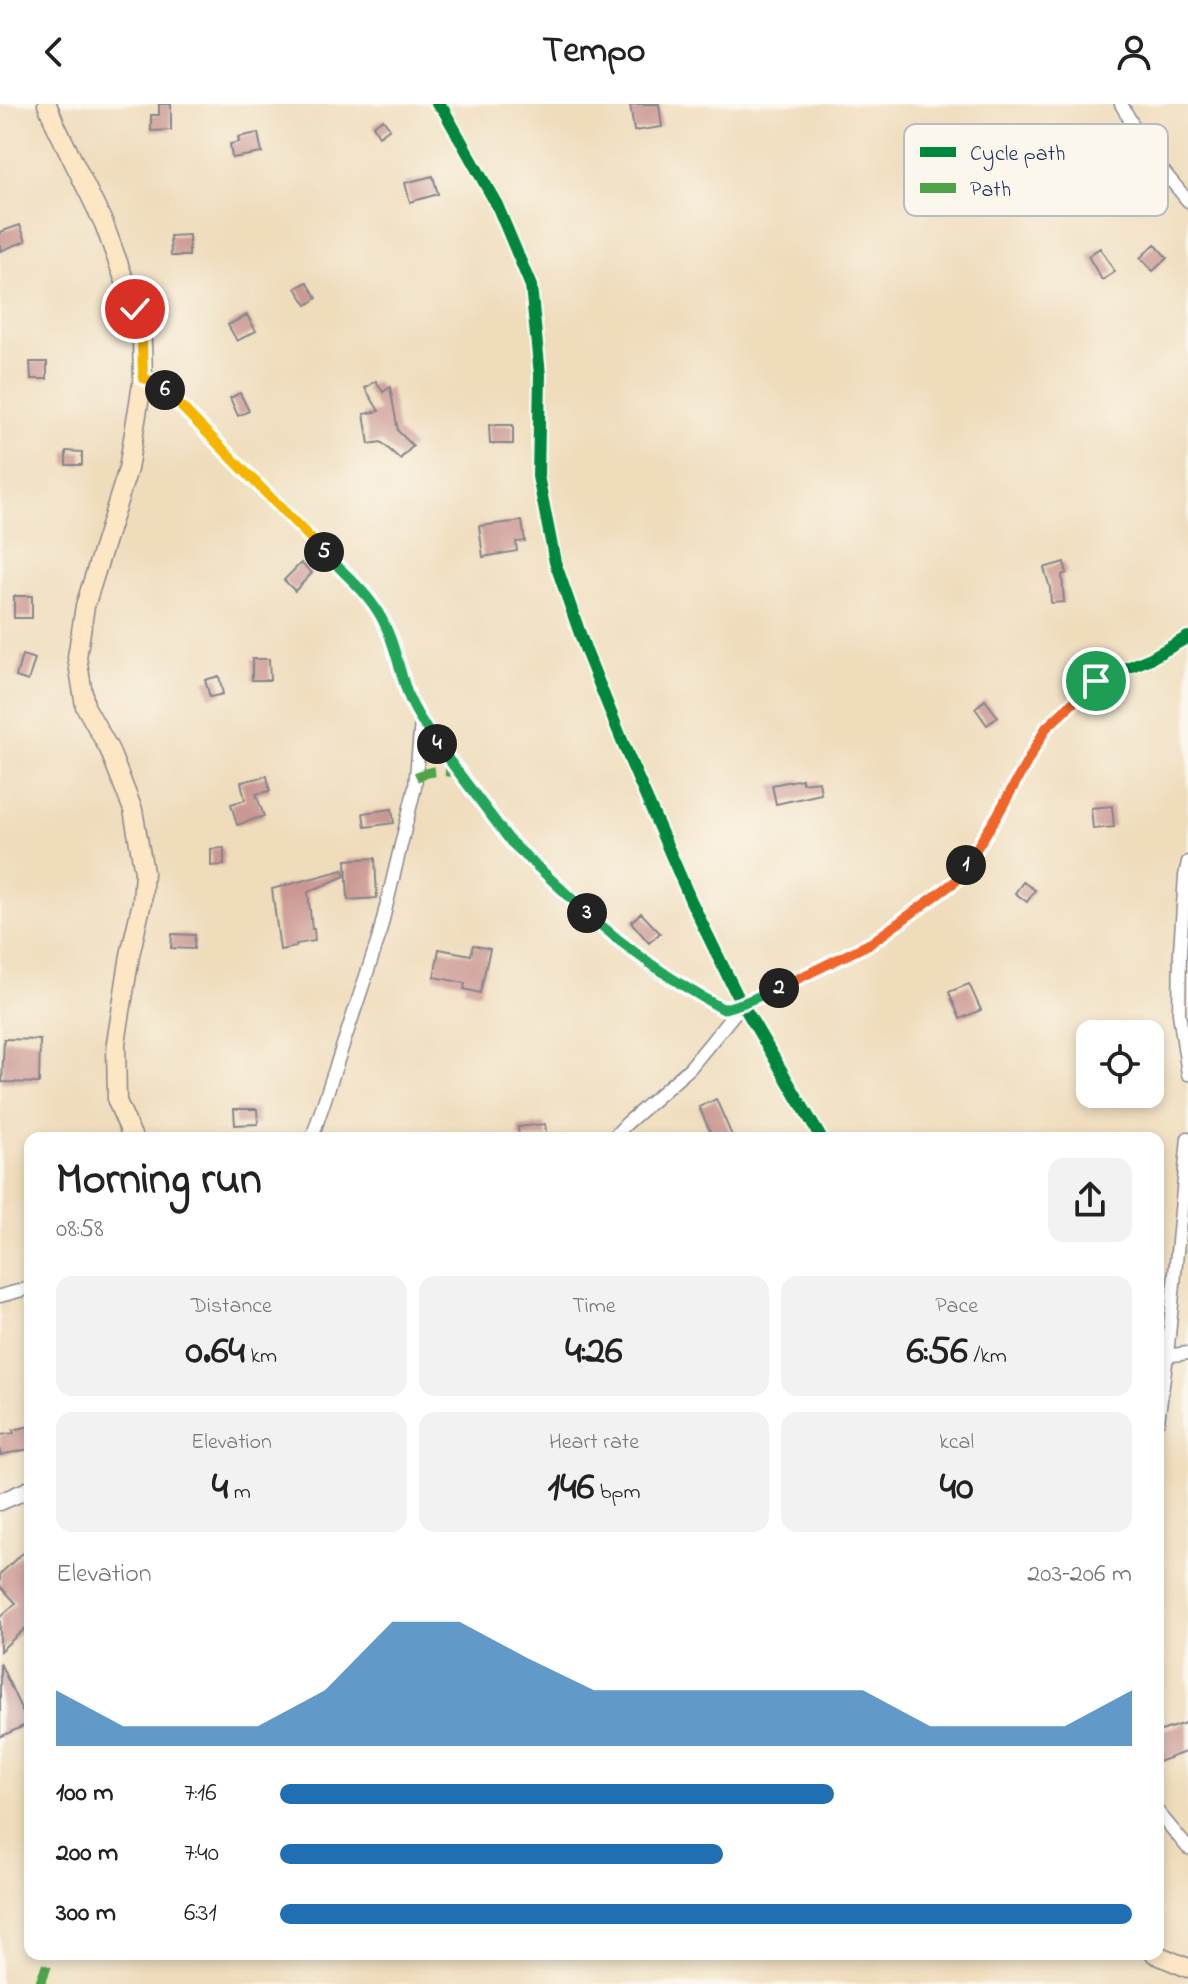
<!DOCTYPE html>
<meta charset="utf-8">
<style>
:root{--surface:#fff;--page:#f2f2f2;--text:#222;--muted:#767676;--accent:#1f6fb2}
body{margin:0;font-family:"Indie Flower",sans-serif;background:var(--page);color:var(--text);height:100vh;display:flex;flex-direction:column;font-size:30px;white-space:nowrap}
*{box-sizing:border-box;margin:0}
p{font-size:26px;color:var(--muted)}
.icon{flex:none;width:44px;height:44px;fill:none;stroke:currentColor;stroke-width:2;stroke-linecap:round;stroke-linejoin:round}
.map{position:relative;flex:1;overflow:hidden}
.drawer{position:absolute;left:24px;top:1028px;width:1140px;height:828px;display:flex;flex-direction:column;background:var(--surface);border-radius:16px;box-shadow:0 4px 12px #0003}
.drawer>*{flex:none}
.tools{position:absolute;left:1076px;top:916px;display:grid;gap:16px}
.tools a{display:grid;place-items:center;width:88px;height:88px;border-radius:16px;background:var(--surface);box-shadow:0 4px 12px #0003;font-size:40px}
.pin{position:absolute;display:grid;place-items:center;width:68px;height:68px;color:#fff;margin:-34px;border:4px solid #fff;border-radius:50%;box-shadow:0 2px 8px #0007}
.km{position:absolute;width:40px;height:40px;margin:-20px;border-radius:50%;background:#222;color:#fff;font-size:22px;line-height:40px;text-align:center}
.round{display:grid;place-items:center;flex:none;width:84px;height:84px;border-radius:16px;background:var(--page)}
.summary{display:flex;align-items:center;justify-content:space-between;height:136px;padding:0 32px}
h1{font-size:44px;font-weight:800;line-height:60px}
.figures{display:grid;grid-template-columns:repeat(3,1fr);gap:12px;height:136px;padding:8px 32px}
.figures div{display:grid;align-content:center;border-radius:16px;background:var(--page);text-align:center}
.figures b{font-size:40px;font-weight:800}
.figures small{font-size:22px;font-weight:400}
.figures p{font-size:22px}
.chart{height:224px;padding:16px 32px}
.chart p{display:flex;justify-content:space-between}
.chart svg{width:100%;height:144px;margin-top:8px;fill:var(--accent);opacity:.7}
ul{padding:0 32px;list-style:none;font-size:26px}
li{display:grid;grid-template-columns:128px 96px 1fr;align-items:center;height:60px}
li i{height:20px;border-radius:10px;background:var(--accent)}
header{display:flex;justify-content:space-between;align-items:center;height:104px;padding:0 32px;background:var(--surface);font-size:36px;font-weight:800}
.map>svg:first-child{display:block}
.building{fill:#ca9792}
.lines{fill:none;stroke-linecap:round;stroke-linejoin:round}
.minor-casing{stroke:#85868c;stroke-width:15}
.tertiary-casing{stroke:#85868c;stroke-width:19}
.secondary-casing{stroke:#85868c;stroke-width:21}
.minor{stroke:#fff;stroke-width:12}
.tertiary{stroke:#fff;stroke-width:16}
.secondary{stroke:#fce6c4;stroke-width:18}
.quiet{stroke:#4fa44a;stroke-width:10;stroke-dasharray:20 10;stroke-linecap:butt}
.cycleway-casing{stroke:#fbf7ec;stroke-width:17}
.cycleway{stroke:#00873e;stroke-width:12}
.split-1-casing{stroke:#fff;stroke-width:16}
.split-2-casing{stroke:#fff;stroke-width:16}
.split-3-casing{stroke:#fff;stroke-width:16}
.split-4-casing{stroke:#fff;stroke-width:16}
.split-5-casing{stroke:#fff;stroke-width:16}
.split-6-casing{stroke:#fff;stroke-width:16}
.split-7-casing{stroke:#fff;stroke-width:16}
.split-1{stroke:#f0652b;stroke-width:10}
.split-2{stroke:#f0652b;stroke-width:10}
.split-3{stroke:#22a559;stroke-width:10}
.split-4{stroke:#22a559;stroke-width:10}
.split-5{stroke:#22a559;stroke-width:10}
.split-6{stroke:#f5b400;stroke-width:10}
.split-7{stroke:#f5b400;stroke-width:10}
.key{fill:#fbf7ec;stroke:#b8bbc1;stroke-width:2}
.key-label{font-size:22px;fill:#1b2f5e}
</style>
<header><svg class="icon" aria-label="back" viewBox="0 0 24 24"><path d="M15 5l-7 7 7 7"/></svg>Tempo<svg class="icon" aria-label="person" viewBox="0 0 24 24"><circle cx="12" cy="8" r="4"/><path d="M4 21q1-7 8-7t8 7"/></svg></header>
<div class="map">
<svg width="1188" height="1880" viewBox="0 0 1188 1880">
<rect width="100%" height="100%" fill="#fbf7ec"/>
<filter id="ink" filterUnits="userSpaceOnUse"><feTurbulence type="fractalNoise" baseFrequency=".0125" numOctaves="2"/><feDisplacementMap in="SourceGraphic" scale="16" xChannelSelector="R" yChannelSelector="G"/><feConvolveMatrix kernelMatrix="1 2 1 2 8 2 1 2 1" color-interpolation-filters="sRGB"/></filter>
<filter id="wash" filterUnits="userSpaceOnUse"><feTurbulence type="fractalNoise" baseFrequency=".006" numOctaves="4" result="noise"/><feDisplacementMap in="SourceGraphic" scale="32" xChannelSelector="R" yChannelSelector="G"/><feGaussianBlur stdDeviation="1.8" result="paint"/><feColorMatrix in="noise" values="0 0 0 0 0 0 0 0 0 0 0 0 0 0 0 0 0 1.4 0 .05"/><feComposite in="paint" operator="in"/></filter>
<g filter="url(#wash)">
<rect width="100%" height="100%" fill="#efdcbb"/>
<g id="blocks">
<path class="building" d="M 159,0 L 171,0 L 171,26 L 151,27 L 151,11 L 159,11 Z
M 630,0 L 659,0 L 662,23 L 634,27 Z
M 383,15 L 390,24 L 379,32 L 373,22 Z
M 258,29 L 262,49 L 232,54 L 230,40 L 239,38 L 238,33 Z
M 433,72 L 438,90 L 410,98 L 405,79 Z
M 20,121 L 26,137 L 0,147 L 0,128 Z
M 189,131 L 189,152 L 171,152 L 170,132 Z
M 1155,140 L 1167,154 L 1153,167 L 1140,154 Z
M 1100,144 L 1115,168 L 1102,176 L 1088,152 Z
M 307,178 L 317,194 L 307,201 L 296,184 Z
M 247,211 L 256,227 L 237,237 L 228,221 Z
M 30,258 L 47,258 L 47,275 L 31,275 Z
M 376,277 L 383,288 L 390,283 L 398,327 L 413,342 L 400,355 L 381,338 L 369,340 L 364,310 L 379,307 L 365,284 Z
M 240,289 L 249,307 L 238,312 L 230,294 Z
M 489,321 L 513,321 L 513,340 L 490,340 Z
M 66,347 L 82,348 L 82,361 L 66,361 Z
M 522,417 L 525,437 L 516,438 L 517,447 L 483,453 L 479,422 Z
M 1064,458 L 1067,469 L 1062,471 L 1064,498 L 1051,499 L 1050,484 L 1044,464 Z
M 301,459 L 312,469 L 295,487 L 284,476 Z
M 14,492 L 32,492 L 32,514 L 14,514 Z
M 22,551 L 35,555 L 28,577 L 16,573 Z
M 252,555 L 269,555 L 270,576 L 252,576 Z
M 219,572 L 223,590 L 210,593 L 205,576 Z
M 985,596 L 998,613 L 987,621 L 975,604 Z
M 267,672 L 270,687 L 256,690 L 264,712 L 237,721 L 231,700 L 245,696 L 241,678 Z
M 802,675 L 802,679 L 819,677 L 821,690 L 776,700 L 772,681 Z
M 1112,702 L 1114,723 L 1093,725 L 1091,704 Z
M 392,705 L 394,719 L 365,723 L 363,709 Z
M 224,744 L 224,761 L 211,762 L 211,745 Z
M 375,754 L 377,794 L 348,796 L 346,756 Z
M 343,766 L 345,772 L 308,788 L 312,825 L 314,825 L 315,837 L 296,840 L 296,843 L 280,846 L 272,785 Z
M 1023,778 L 1035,786 L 1027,798 L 1015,789 Z
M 641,809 L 660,829 L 649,839 L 631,818 Z
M 172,830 L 195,831 L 194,845 L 171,844 Z
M 473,841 L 490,845 L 480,889 L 464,885 L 465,879 L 434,873 L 439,845 L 471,851 Z
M 969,880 L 981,906 L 960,915 L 949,888 Z
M 4,935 L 40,936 L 39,979 L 2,978 Z
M 716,995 L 733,1034 L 713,1034 L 699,1003 Z
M 234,1005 L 257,1005 L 258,1020 L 235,1021 Z
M 545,1020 L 547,1034 L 519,1034 L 518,1023 Z
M 30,1322 L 30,1345 L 0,1351 L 0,1331 L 14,1329 L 13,1326 Z
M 30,1445 L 30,1520 L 0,1547 L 0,1513 L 16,1499 L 0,1482 L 0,1470 L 19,1452 Z
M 0,1559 L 28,1620 L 0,1633 Z
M 1188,1618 L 1188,1647 L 1158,1658 L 1158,1628 Z"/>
</g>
</g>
<g filter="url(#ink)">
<use href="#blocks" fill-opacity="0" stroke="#85868c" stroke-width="2"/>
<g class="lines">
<defs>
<path id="minor" d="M 437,0 L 443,5 L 497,101 L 531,182 L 540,271 L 538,372 L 555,458 L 586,547 L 630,656 L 691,797 L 736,889 L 821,1034
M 1121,0 L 1150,51 L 1188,97
M 143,274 L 158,279 L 364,488 L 379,509 L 392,536 L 408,592 L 421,617 L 511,738 L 611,830 L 657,866 L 723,905 L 743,899 L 781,883 L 871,839 L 956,777 L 997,712 L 1046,624 L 1096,577 L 1151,554 L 1188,533
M 1188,758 L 1185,772 L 1180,847 L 1179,909 L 1188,970
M 312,1034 L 378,836 L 415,683 L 421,617
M 613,1034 L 626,1020 L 690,964 L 743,899
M 0,1192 L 30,1184
M 1158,1253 L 1188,1249
M 1158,1317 L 1167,1252 L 1188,1034
M 1158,1708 L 1188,1744"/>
<path id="tertiary" d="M 0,1398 L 30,1385"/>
<path id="secondary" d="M 47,0 L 55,20 L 104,120 L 135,205 L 142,238 L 143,274 L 128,365 L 85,502 L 77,553 L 85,602 L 109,645 L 133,706 L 144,768 L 142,798 L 130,851 L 116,939 L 117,997 L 133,1034
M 1155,1850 L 1188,1864"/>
</defs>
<use href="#minor" class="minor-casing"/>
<use href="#tertiary" class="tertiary-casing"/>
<use href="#secondary" class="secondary-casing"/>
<use href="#minor" class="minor"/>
<use href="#tertiary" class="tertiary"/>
<use href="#secondary" class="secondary"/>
<path class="quiet" d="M 416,673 C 431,666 442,666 459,669
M 40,1880 L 51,1850"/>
<defs>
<path id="cycleway" d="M 437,0 L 443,5 L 497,101 L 531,182 L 540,271 L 538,372 L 555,458 L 586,547 L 630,656 L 691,797 L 736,889 L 821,1034
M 143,274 L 158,279 L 364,488 L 379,509 L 392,536 L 408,592 L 421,617 L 511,738 L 611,830 L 657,866 L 723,905 L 743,899 L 781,883 L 871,839 L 956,777 L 997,712 L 1046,624 L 1096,577 L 1151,554 L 1188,533"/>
</defs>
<use href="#cycleway" class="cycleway-casing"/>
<use href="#cycleway" class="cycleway"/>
</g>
</g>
<g class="lines" filter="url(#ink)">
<defs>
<path id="split-1" d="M 966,761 L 997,712 L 1046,624 L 1096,577"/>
<path id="split-2" d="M 779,884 L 871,839 L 956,777 L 966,761"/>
<path id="split-3" d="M 587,809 C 629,847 674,878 723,905 L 743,899 L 779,884"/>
<path id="split-4" d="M 437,640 L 511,738 L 587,809"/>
<path id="split-5" d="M 324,448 C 342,468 364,485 378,508 C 394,534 398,563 408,591 C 415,609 426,624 437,640"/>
<path id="split-6" d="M 165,286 L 324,448"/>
<path id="split-7" d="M 135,205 L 142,238 L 143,274 L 158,279 L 165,286"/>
</defs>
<use href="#split-1" class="split-1-casing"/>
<use href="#split-2" class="split-2-casing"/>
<use href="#split-3" class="split-3-casing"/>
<use href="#split-4" class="split-4-casing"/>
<use href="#split-5" class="split-5-casing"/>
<use href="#split-6" class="split-6-casing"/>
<use href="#split-7" class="split-7-casing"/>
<use href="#split-1" class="split-1"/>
<use href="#split-2" class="split-2"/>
<use href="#split-3" class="split-3"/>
<use href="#split-4" class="split-4"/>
<use href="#split-5" class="split-5"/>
<use href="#split-6" class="split-6"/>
<use href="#split-7" class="split-7"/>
</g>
<rect x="904" y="20" width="264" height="92" rx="12" class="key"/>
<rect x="920" y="43" width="36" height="10" fill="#00873e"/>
<rect x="920" y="79" width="36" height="10" fill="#4fa44a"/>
<g class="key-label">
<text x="970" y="56">Cycle path</text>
<text x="970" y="92">Path</text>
</g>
</svg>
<div class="tools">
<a><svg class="icon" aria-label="locate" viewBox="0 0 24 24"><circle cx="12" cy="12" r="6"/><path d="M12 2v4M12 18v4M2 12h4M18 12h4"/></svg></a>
</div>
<div class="pin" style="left:1096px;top:577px;background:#1e9e55"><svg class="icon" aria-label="arrive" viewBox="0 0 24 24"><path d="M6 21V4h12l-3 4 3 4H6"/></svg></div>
<div class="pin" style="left:135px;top:205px;background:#d93025"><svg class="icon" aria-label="check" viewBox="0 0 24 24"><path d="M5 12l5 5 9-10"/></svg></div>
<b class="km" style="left:966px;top:761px">1</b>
<b class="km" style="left:779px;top:884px">2</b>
<b class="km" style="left:587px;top:809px">3</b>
<b class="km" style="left:437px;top:640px">4</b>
<b class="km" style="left:324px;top:448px">5</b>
<b class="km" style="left:165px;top:286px">6</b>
<section class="drawer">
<div class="summary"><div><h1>Morning run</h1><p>08:58</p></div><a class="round"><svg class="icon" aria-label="share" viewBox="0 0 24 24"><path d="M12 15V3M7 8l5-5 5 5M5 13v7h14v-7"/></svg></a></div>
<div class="figures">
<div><p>Distance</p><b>0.64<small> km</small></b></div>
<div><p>Time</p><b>4:26</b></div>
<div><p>Pace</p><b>6:56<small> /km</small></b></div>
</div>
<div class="figures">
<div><p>Elevation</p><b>4<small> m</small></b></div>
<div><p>Heart rate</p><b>146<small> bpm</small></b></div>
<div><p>kcal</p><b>40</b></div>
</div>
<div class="chart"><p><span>Elevation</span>203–206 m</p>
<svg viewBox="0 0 160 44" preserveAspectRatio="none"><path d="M0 44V27L10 38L20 38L30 38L40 27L50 6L60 6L70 17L80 27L90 27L100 27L110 27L120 27L130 38L140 38L150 38L160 27V44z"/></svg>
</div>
<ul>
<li><b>100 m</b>7:16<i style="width:65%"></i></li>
<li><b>200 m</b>7:40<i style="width:52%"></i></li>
<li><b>300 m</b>6:31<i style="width:100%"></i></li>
</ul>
</section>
</div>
